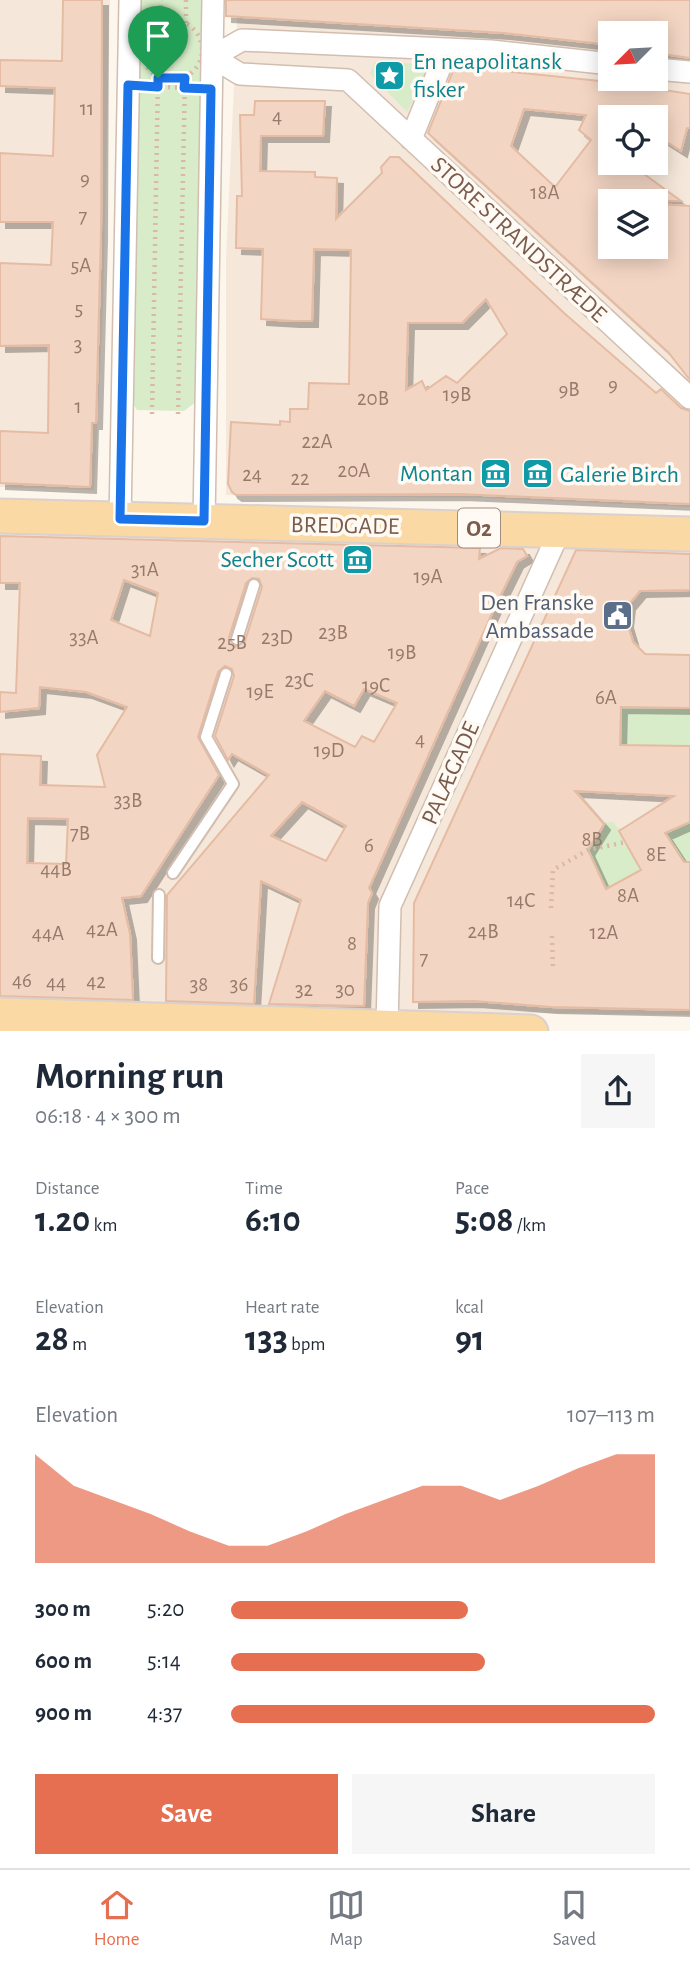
<!DOCTYPE html>
<meta charset="utf-8">
<style>
:root{--surface:#fff;--page:#f6f6f7;--text:#1f2937;--muted:#747a83;--line:#e0e1e3;--accent:#e76f51}
body{margin:0;font-family:"Alegreya Sans",sans-serif;background:var(--page);color:var(--text);height:100vh;display:flex;flex-direction:column;font-size:26px;white-space:nowrap}
*{box-sizing:border-box;margin:0}
p{font-size:23px;color:var(--muted)}
.icon{flex:none;width:38px;height:38px;fill:none;stroke:currentColor;stroke-width:2;stroke-linecap:round;stroke-linejoin:round}
.map{position:relative;height:1031px;overflow:hidden}
.sheet{display:flex;flex-direction:column;background:var(--surface);flex:1}
.sheet>*{flex:none}
.needle{width:46px;rotate:246deg}
.buttons{position:absolute;left:598px;top:21px;display:grid;gap:14px}
.buttons a{display:grid;place-items:center;width:70px;height:70px;border-radius:0px;background:var(--surface);box-shadow:0 4px 18px #0003;font-size:35px}
.pin{position:absolute;display:grid;place-items:center;width:60px;height:60px;color:#fff;margin:-72px -30px;border-radius:50% 50% 50% 0;rotate:-45deg;box-shadow:0 0 7px #0007}
.pin .icon{rotate:45deg}
.round{display:grid;place-items:center;flex:none;width:74px;height:74px;border-radius:0px;background:var(--page)}
.overview{display:flex;align-items:center;justify-content:space-between;height:119px;padding:0 35px}
h1{font-size:38px;font-weight:700;line-height:52px}
.metrics{display:grid;grid-template-columns:repeat(3,1fr);gap:10px;height:119px;padding:7px 35px}
.metrics div{display:grid;align-content:center}
.metrics b{font-size:35px;font-weight:700}
.metrics small{font-size:19px;font-weight:400}
.metrics p{font-size:19px}
.chart{height:196px;padding:14px 35px}
.chart p{display:flex;justify-content:space-between}
.chart svg{width:100%;height:126px;margin-top:7px;fill:var(--accent);opacity:.7}
.action{display:flex;gap:14px;margin-top:auto;padding:14px 35px}
.action a{flex:1;height:80px;border-radius:0px;background:var(--accent);color:#fff;font-size:28px;font-weight:700;line-height:80px;text-align:center}
.action a+a{background:var(--page);color:var(--text)}
ul{padding:0 35px;list-style:none;font-size:23px}
li{display:grid;grid-template-columns:112px 84px 1fr;align-items:center;height:52px}
li i{height:18px;border-radius:9px;background:var(--accent)}
.tab-bar{display:flex;justify-content:space-around;align-items:center;height:98px;border-top:2px solid var(--line);background:var(--surface);font-size:19px;color:var(--muted)}
.tab-bar a{display:grid;justify-items:center;gap:4px}
.tab-bar .selected{color:var(--accent)}
.map>svg:first-child{display:block}
.residential{fill:#f5e8da;fill-rule:evenodd}
.green{fill:#d8ecc9}
.building{fill:#f3d5c3;stroke:#e6bba3;stroke-width:2;fill-rule:evenodd;filter:url(#shadow)}
.lines{fill:none;stroke-linecap:round;stroke-linejoin:round}
.service-casing{stroke:#d1beb0;stroke-width:14}
.minor-casing{stroke:#d1beb0;stroke-width:24}
.primary-casing{stroke:#dad1cd;stroke-width:37}
.path{stroke:#d9b8a5;stroke-width:4.5;stroke-dasharray:2 5;stroke-linecap:butt}
.service{stroke:#fff;stroke-width:10}
.minor{stroke:#fff;stroke-width:21}
.primary{stroke:#fbd9a5;stroke-width:33}
.route-casing{stroke:#fff;stroke-width:14}
.route{stroke:#1a73e8;stroke-width:9}
.labels{text-anchor:middle;stroke-width:7;stroke-linejoin:round;paint-order:stroke}
.number-label{font-size:21px;fill:#987a6a}
.shield{fill:#fffaf3;stroke:#a28b7f;stroke-width:2}
.shield-label{font-size:23px;font-weight:bold;fill:#7a5c4d}
.culture-label{font-size:24px;fill:#0d838f;stroke:#fffaf3;text-anchor:start}
.street-label{font-size:24px;fill:#7a5c4d;stroke:#fffaf3}
.service-label{font-size:24px;fill:#4e5e75;stroke:#fffaf3;text-anchor:end}
</style>
<div class="map">
<svg width="690" height="1032" viewBox="0 0 690 1032">
<defs>
<filter id="shadow"><feDropShadow dx="6" dy="6" stdDeviation="0" flood-color="#0004"/></filter>
</defs>
<rect width="100%" height="100%" fill="#fdf6ec"/>
<path class="residential" d="M 0,0 L 110,0 L 103,311 L 94,490 L 0,487 Z
M 238,0 L 690,0 L 690,507 L 485,498 L 226,495 L 226,258 ZM 611,33 L 656,33 L 656,79 L 611,79 ZM 611,117 L 656,117 L 656,163 L 611,163 ZM 611,201 L 656,201 L 656,247 L 611,247 Z
M 0,529 L 690,546 L 690,1015 L 350,1011 L 0,1002 Z"/>
<path class="green" d="M 139,0 L 205,0 L 196,402 L 184,411 L 137,410 L 132,402 Z
M 375,62 L 431,64 L 407,112 L 370,74 Z
M 621,707 L 690,708 L 690,746 L 620,745 L 606,713 L 621,713 Z
M 690,799 L 690,862 L 643,869 L 606,889 L 588,850 L 604,829 L 603,823 L 614,822 L 617,828 L 624,828 Z"/>
<path class="building" d="M 63,0 L 102,0 L 101,234 L 96,423 L 92,423 L 90,487 L 0,483 L 0,431 L 48,433 L 49,345 L 0,346 L 0,263 L 51,265 L 53,222 L 0,222 L 0,153 L 53,156 L 55,88 L 0,86 L 0,60 L 62,61 Z
M 226,0 L 690,0 L 690,58 L 656,53 L 656,33 L 611,33 L 611,45 L 504,33 L 226,16 Z
M 455,66 L 619,83 L 690,94 L 690,128 L 687,128 L 681,151 L 656,135 L 656,117 L 611,117 L 611,163 L 629,163 L 681,201 L 611,201 L 611,247 L 656,247 L 656,204 L 690,206 L 690,380 L 668,352 L 428,133 ZM 524,109 L 586,115 L 579,130 L 591,140 L 555,187 L 511,146 Z
M 255,101 L 325,101 L 323,136 L 261,136 L 260,171 L 315,172 L 315,177 L 337,178 L 336,219 L 382,173 L 381,167 L 390,157 L 399,157 L 564,313 L 656,393 L 661,389 L 681,408 L 690,411 L 690,504 L 459,494 L 236,495 L 232,492 L 228,484 L 231,422 L 280,425 L 280,421 L 290,422 L 290,409 L 308,409 L 309,383 L 349,384 L 351,250 L 314,249 L 312,321 L 294,321 L 261,319 L 263,249 L 236,248 L 237,196 L 242,196 L 240,115 L 254,115 ZM 486,299 L 507,334 L 457,383 L 446,376 L 426,390 L 422,381 L 406,390 L 408,323 L 462,323 Z
M 0,536 L 480,548 L 479,559 L 501,548 L 523,549 L 527,556 L 517,562 L 494,609 L 369,888 L 372,893 L 368,903 L 364,1006 L 269,1004 L 301,900 L 261,881 L 254,1004 L 166,1001 L 167,895 L 269,775 L 232,754 L 228,760 L 215,736 L 234,676 L 232,669 L 225,666 L 218,672 L 198,737 L 219,775 L 141,896 L 122,898 L 130,934 L 133,1000 L 0,996 L 0,754 L 41,756 L 40,785 L 105,787 L 97,755 L 127,707 L 86,692 L 40,687 L 39,708 L 0,712 L 0,692 L 16,693 L 20,583 L 0,583 ZM 252,578 L 259,579 L 262,587 L 245,641 L 235,647 L 229,637 L 246,583 ZM 124,580 L 158,593 L 150,636 L 111,620 ZM 364,689 L 397,703 L 374,742 L 362,736 L 355,747 L 304,721 L 325,691 L 354,706 ZM 302,802 L 346,826 L 326,861 L 271,836 ZM 28,818 L 68,819 L 66,864 L 27,863 Z
M 576,550 L 690,554 L 690,590 L 640,591 L 629,604 L 627,622 L 633,642 L 645,654 L 690,655 L 690,708 L 621,707 L 620,745 L 690,746 L 690,822 L 665,833 L 684,862 L 690,862 L 690,1010 L 551,1007 L 474,1001 L 413,1002 L 414,903 ZM 575,791 L 674,796 L 619,831 L 641,870 L 606,889 L 588,850 L 604,824 Z"/>
<g class="lines">
<defs>
<path id="service" d="M 237,639 L 254,585
M 173,873 L 233,784 L 206,737 L 226,674
M 158,958 L 159,895"/>
<path id="minor" d="M 611,64 L 491,51 L 242,40 L 212,57 L 240,74 L 348,80 L 690,398
M 656,69 L 690,72
M 411,139 L 447,50
M 120,519 L 130,0
M 204,521 L 213,0
M 387,1027 L 390,906 L 560,530"/>
<path id="primary" d="M 0,516 L 690,534
M 0,1015 L 531,1032"/>
</defs>
<use href="#service" class="service-casing"/>
<use href="#minor" class="minor-casing"/>
<use href="#primary" class="primary-casing"/>
<path class="path" d="M142 50a30 30 0 1 1 60 0a30 30 0 1 1-60 0Z
M 160,21 L 161,0
M 186,23 L 186,0
M 147,86 L 187,88
M 152,414 L 158,78
M 178,414 L 185,78
M 551,908 L 553,870 L 588,850 L 626,842
M 552,936 L 553,969"/>
<use href="#service" class="service"/>
<use href="#minor" class="minor"/>
<use href="#primary" class="primary"/>
</g>
<g class="lines">
<defs>
<path id="route" d="M 158,78 L 185,78 L 184,88 L 211,89 L 204,521 L 120,519 L 128,85 L 158,87 Z"/>
</defs>
<use href="#route" class="route-casing"/>
<use href="#route" class="route"/>
</g>
<defs>
<symbol id="sight-square" viewBox="-11 -11 22 22"><rect x="-9" y="-9" width="18" height="18" rx="4" fill="#0f9aa8" stroke="#fffaf3"/><path d="M0-6L1.8-2.2L6-1.7L2.9 1.2L3.7 5.4L0 3.3L-3.7 5.4L-2.9 1.2L-6-1.7L-1.8-2.2Z" fill="#fff"/></symbol>
<symbol id="museum-square" viewBox="-11 -11 22 22"><rect x="-9" y="-9" width="18" height="18" rx="4" fill="#0f9aa8" stroke="#fffaf3"/><path d="M0-6L6-3V-2H-6V-3ZM-5-1h2V3h-2ZM-1-1h2V3h-2ZM3-1h2V3H3ZM-6 4H6V6H-6Z" fill="#fff"/></symbol>
<symbol id="civic-square" viewBox="-11 -11 22 22"><rect x="-9" y="-9" width="18" height="18" rx="4" fill="#5c6f8a" stroke="#fffaf3"/><path d="M-.6-6.5H3V-4.5H.6V-3L4-1V1h2V6H-6V1h2V-1L-.6-3ZM-1.2 2.5V6h2.4V2.5Z" fill="#fff"/></symbol>
</defs>
<g fill-rule="evenodd">
<use href="#sight-square" x="372" y="58" width="35" height="35"/>
<use href="#museum-square" x="478" y="456" width="35" height="35"/>
<use href="#museum-square" x="520" y="456" width="35" height="35"/>
<use href="#museum-square" x="340" y="542" width="35" height="35"/>
<use href="#civic-square" x="600" y="598" width="35" height="35"/>
</g>
<g class="labels">
<g class="number-label">
<text x="87" y="115">11</text>
<text x="277" y="123">4</text>
<text x="85" y="185">9</text>
<text x="545" y="199">18A</text>
<text x="83" y="223">7</text>
<text x="81" y="272">5A</text>
<text x="79" y="315">5</text>
<text x="78" y="351">3</text>
<text x="613" y="391">9</text>
<text x="569" y="396">9B</text>
<text x="457" y="401">19B</text>
<text x="373" y="405">20B</text>
<text x="78" y="413">1</text>
<text x="317" y="448">22A</text>
<text x="354" y="477">20A</text>
<text x="252" y="481">24</text>
<text x="300" y="485">22</text>
<text x="145" y="576">31A</text>
<text x="428" y="583">19A</text>
<text x="333" y="639">23B</text>
<text x="84" y="644">33A</text>
<text x="277" y="644">23D</text>
<text x="232" y="649">25B</text>
<text x="402" y="659">19B</text>
<text x="299" y="687">23C</text>
<text x="376" y="692">19C</text>
<text x="260" y="698">19E</text>
<text x="606" y="704">6A</text>
<text x="420" y="746">4</text>
<text x="329" y="757">19D</text>
<text x="128" y="807">33B</text>
<text x="80" y="840">7B</text>
<text x="592" y="846">8B</text>
<text x="369" y="852">6</text>
<text x="656" y="861">8E</text>
<text x="56" y="876">44B</text>
<text x="628" y="902">8A</text>
<text x="521" y="907">14C</text>
<text x="102" y="936">42A</text>
<text x="483" y="938">24B</text>
<text x="604" y="939">12A</text>
<text x="48" y="940">44A</text>
<text x="352" y="950">8</text>
<text x="424" y="965">7</text>
<text x="22" y="987">46</text>
<text x="96" y="988">42</text>
<text x="56" y="989">44</text>
<text x="199" y="991">38</text>
<text x="239" y="991">36</text>
<text x="304" y="996">32</text>
<text x="345" y="996">30</text>
</g>
<rect class="shield" x="458" y="508.5" width="42" height="39" rx="5"/>
<g class="shield-label">
<text x="479" y="536">O2</text>
</g>
<g class="culture-label">
<text x="413" y="69">En neapolitansk<tspan x="413" dy="28">fisker</tspan></text>
<text x="473" y="481" text-anchor="end">Montan</text>
<text x="560" y="482">Galerie Birch</text>
<text x="334" y="567" text-anchor="end">Secher Scott</text>
</g>
<g class="street-label">
<text transform="translate(519 239) rotate(43)" y="8">STORE STRANDSTRÆDE</text>
<text transform="translate(345 525) rotate(1)" y="8">BREDGADE</text>
<text transform="translate(450 773) rotate(-66)" y="8">PALÆGADE</text>
</g>
<g class="service-label">
<text x="594" y="610">Den Franske<tspan x="594" dy="28">Ambassade</tspan></text>
</g>
</g>
</svg>
<div class="buttons">
<a><svg class="needle" viewBox="-14 -14 28 28"><path d="M0-13l5 13h-10z" fill="#e53935"/><path d="M0 13l5-13h-10z" fill="#747a83"/></svg></a>
<a><svg class="icon" aria-label="locate" viewBox="0 0 24 24"><circle cx="12" cy="12" r="6"/><path d="M12 2v4M12 18v4M2 12h4M18 12h4"/></svg></a>
<a><svg class="icon" aria-label="layers" viewBox="0 0 24 24"><path d="M12 4l9 5-9 5-9-5zM3 14l9 5 9-5"/></svg></a>
</div>
<div class="pin" style="left:158px;top:78px;background:#1e9e55"><svg class="icon" aria-label="arrive" viewBox="0 0 24 24"><path d="M6 21V4h12l-3 4 3 4H6"/></svg></div>
</div>
<section class="sheet">
<div class="overview"><div><h1>Morning run</h1><p>06:18 · 4 × 300 m</p></div><a class="round"><svg class="icon" aria-label="share" viewBox="0 0 24 24"><path d="M12 15V3M7 8l5-5 5 5M5 13v7h14v-7"/></svg></a></div>
<div class="metrics">
<div><p>Distance</p><b>1.20<small> km</small></b></div>
<div><p>Time</p><b>6:10</b></div>
<div><p>Pace</p><b>5:08<small> /km</small></b></div>
</div>
<div class="metrics">
<div><p>Elevation</p><b>28<small> m</small></b></div>
<div><p>Heart rate</p><b>133<small> bpm</small></b></div>
<div><p>kcal</p><b>91</b></div>
</div>
<div class="chart"><p><span>Elevation</span>107–113 m</p>
<svg viewBox="0 0 160 44" preserveAspectRatio="none"><path d="M0 44V6L10 17L20 22L30 27L40 33L50 38L60 38L70 33L80 27L90 22L100 17L110 17L120 22L130 17L140 11L150 6L160 6V44z"/></svg>
</div>
<ul>
<li><b>300 m</b>5:20<i style="width:56%"></i></li>
<li><b>600 m</b>5:14<i style="width:60%"></i></li>
<li><b>900 m</b>4:37<i style="width:100%"></i></li>
</ul>
<div class="action"><a>Save</a><a>Share</a></div>
</section>
<nav class="tab-bar">
<a class="selected"><svg class="icon" aria-label="home" viewBox="0 0 24 24"><path d="M3 11l9-7 9 7M6 9v11h12V9"/></svg>Home</a>
<a><svg class="icon" aria-label="map" viewBox="0 0 24 24"><path d="M3 6l6-2 6 2 6-2v14l-6 2-6-2-6 2zM9 4v14M15 6v14"/></svg>Map</a>
<a><svg class="icon" aria-label="saved" viewBox="0 0 24 24"><path d="M7 4h10v16l-5-4-5 4z"/></svg>Saved</a>
</nav>
